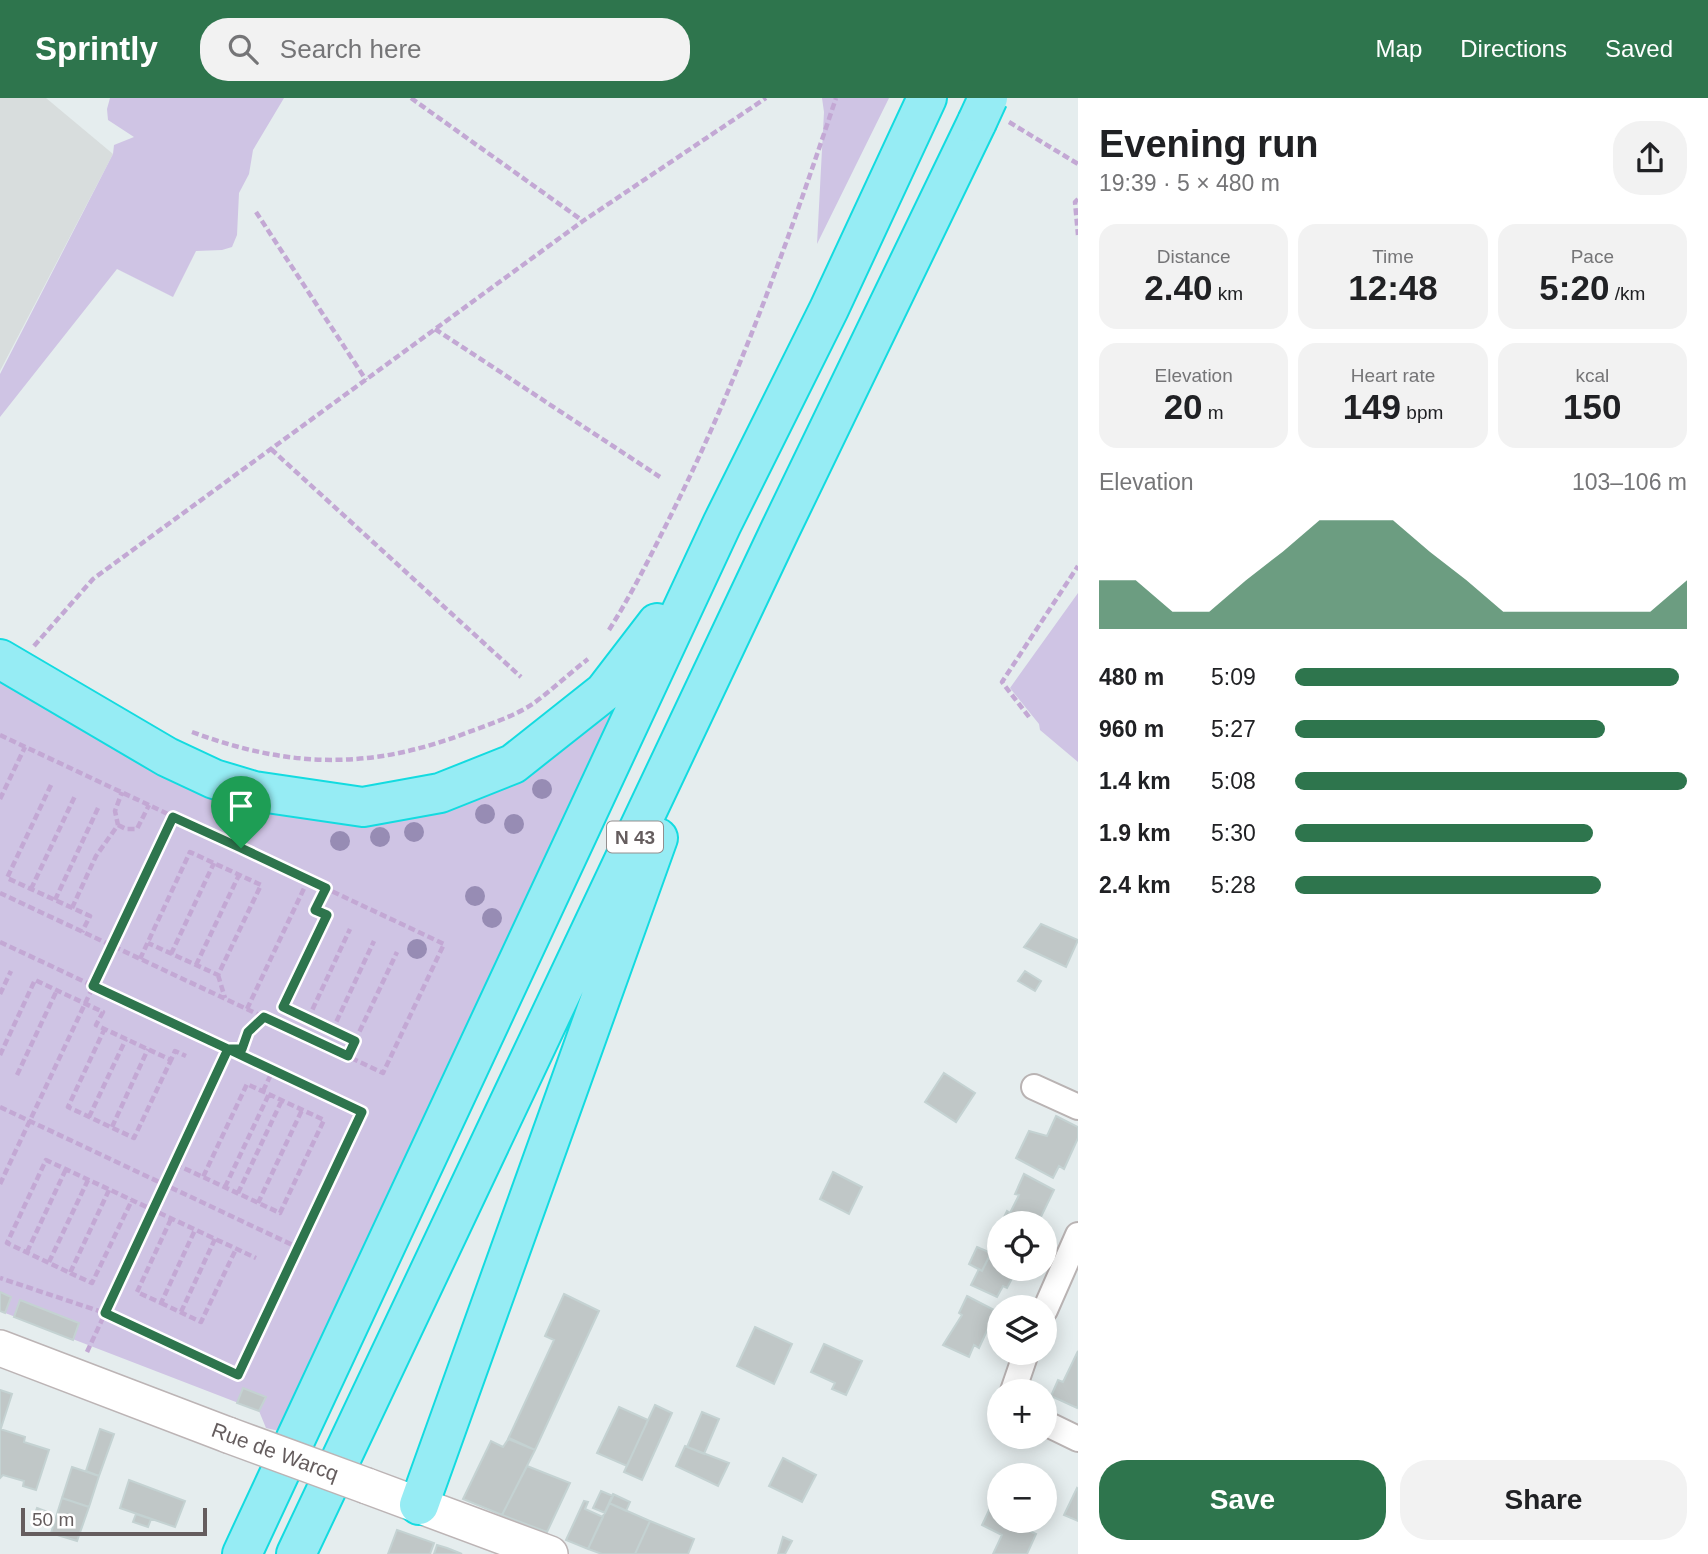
<!DOCTYPE html>
<meta charset="utf-8">
<style>
:root{--surface:#fff;--page:#f2f2f2;--text:#202124;--muted:#757577;--accent:#2e754d}
body{margin:0;font-family:Helvetica,sans-serif;background:var(--page);color:var(--text);height:100vh;display:flex;flex-direction:column;font-size:26px;white-space:nowrap}
*{box-sizing:border-box;margin:0}
p{font-size:23px;color:var(--muted)}
.icon{flex:none;width:38px;height:38px;fill:none;stroke:currentColor;stroke-width:2;stroke-linecap:round;stroke-linejoin:round}
.map{position:relative;flex:1;overflow:hidden}
.details{display:flex;flex-direction:column;background:var(--surface);width:630px}
.details>*{flex:none}
.controls{position:absolute;left:987px;top:1113px;display:grid;gap:14px}
.controls a{display:grid;place-items:center;width:70px;height:70px;border-radius:50%;background:var(--surface);box-shadow:0 4px 18px #0003;font-size:35px}
.scale{position:absolute;left:21px;bottom:18px;width:186px;box-sizing:border-box;padding-left:7px;border:4px solid #655d5e;border-top:0;font-size:19px;line-height:24px;white-space:nowrap;color:#655d5e;-webkit-text-stroke:5px #fff;paint-order:stroke}
.pin{position:absolute;display:grid;place-items:center;width:60px;height:60px;color:#fff;margin:-72px -30px;border-radius:50% 50% 50% 0;rotate:-45deg;box-shadow:0 0 7px #0007}
.pin .icon{rotate:45deg}
.round{display:grid;place-items:center;flex:none;width:74px;height:74px;border-radius:28px;background:var(--page)}
.summary{display:flex;align-items:center;justify-content:space-between;height:119px;padding:0 21px}
h1{font-size:38px;font-weight:700;line-height:52px}
.metrics{display:grid;grid-template-columns:repeat(3,1fr);gap:10px;height:119px;padding:7px 21px}
.metrics div{display:grid;align-content:center;border-radius:18px;background:var(--page);text-align:center}
.metrics b{font-size:35px;font-weight:700}
.metrics small{font-size:19px;font-weight:400}
.metrics p{font-size:19px}
.chart{height:196px;padding:14px 21px}
.chart p{display:flex;justify-content:space-between}
.chart svg{width:100%;height:126px;margin-top:7px;fill:var(--accent);opacity:.7}
.primary-button{display:flex;gap:14px;margin-top:auto;padding:14px 21px}
.primary-button a{flex:1;height:80px;border-radius:28px;background:var(--accent);color:#fff;font-size:28px;font-weight:700;line-height:80px;text-align:center}
.primary-button a+a{background:var(--page);color:var(--text)}
ul{padding:0 21px;list-style:none;font-size:23px}
li{display:grid;grid-template-columns:112px 84px 1fr;align-items:center;height:52px}
li i{height:18px;border-radius:9px;background:var(--accent)}
header{display:flex;align-items:center;gap:42px;box-sizing:border-box;height:98px;padding:0 35px;background:var(--accent);color:#fff}
header strong{font-size:33px}
nav{display:flex;gap:38px;margin-inline-start:auto;font-size:24px}
.search{width:490px;height:63px;background:var(--page);display:flex;align-items:center;gap:18px;box-sizing:border-box;padding:0 24px;border-radius:28px;color:var(--muted);font-size:26px}
main{display:flex;flex:1;min-height:0}
.map>svg:first-child{display:block}
.industrial{fill:#d8dddd}
.green{fill:#cfc4e4}
.building{fill:#c0c7c7;stroke:#c4d2d2;stroke-width:2}
.lines{fill:none;stroke-linecap:round;stroke-linejoin:round}
.street-casing{stroke:#b9b3b3;stroke-width:28}
.secondary-casing{stroke:#bcb4b5;stroke-width:38}
.highway-casing{stroke:#13dbe0;stroke-width:42}
.path{stroke:#c3a8d4;stroke-width:4.5;stroke-dasharray:7 3.5;stroke-linecap:butt}
.street{stroke:#fff;stroke-width:24}
.secondary{stroke:#fff;stroke-width:35}
.highway{stroke:#96ecf4;stroke-width:38}
.secondary-bridge-casing{stroke:#bcb4b5;stroke-width:38;stroke-linecap:butt}
.highway-bridge-casing{stroke:#13dbe0;stroke-width:42;stroke-linecap:butt}
.secondary-bridge{stroke:#fff;stroke-width:35}
.highway-bridge{stroke:#96ecf4;stroke-width:38}
.tree{fill:#978cb4}
.route-casing{stroke:#fff;stroke-width:14}
.route{stroke:#2e754d;stroke-width:9}
.labels{text-anchor:middle;stroke-width:6;stroke-linejoin:round;paint-order:stroke}
.shield{fill:#fff;stroke:#938e8e;stroke-width:2}
.shield-label{font-size:19px;font-weight:bold;fill:#655d5e}
.street-label{font-size:21px;fill:#655d5e;stroke:#fff}
</style>
<header>
<strong>Sprintly</strong>
<div class="search"><svg class="icon" aria-label="search" viewBox="0 0 24 24"><circle cx="10" cy="10" r="6"/><path d="M15 15l6 6"/></svg>Search here</div>
<nav><a>Map</a><a>Directions</a><a>Saved</a></nav>
</header>
<main>
<div class="map">
<svg width="1078" height="1456" viewBox="0 0 1078 1456">
<rect width="100%" height="100%" fill="#e5edee"/>
<path class="industrial" d="M 0,0 L 46,0 L 113,56 L 0,273 Z"/>
<path class="green" d="M 110,0 L 284,0 L 253,52 L 249,76 L 239,95 L 237,137 L 232,149 L 222,152 L 196,153 L 173,199 L 117,171 L 0,319 L 0,276 L 113,56 L 114,47 L 134,39 L 108,22 L 107,11 Z
M 822,0 L 889,0 L 817,146 L 824,14 Z
M 1078,495 L 1078,664 L 1040,632 L 1039,626 L 1010,590 Z
M 0,574 L 200,693 L 491,692 L 556,658 L 628,594 L 279,1333 L 266,1330 L 259,1313 L 0,1213 Z"/>
<path class="building" d="M 1041,826 L 1078,842 L 1066,869 L 1024,849 Z
M 1025,873 L 1041,883 L 1035,893 L 1018,883 Z
M 944,975 L 975,995 L 956,1024 L 925,1004 Z
M 1056,1018 L 1078,1029 L 1078,1040 L 1064,1071 L 1059,1068 L 1053,1080 L 1016,1060 L 1029,1033 L 1047,1038 Z
M 833,1074 L 862,1089 L 849,1116 L 820,1101 Z
M 1024,1076 L 1054,1092 L 1038,1125 L 1001,1125 L 1007,1113 L 1010,1115 L 1019,1097 L 1015,1096 Z
M 999,1138 L 999,1171 L 1017,1171 L 1007,1190 L 1003,1188 L 997,1199 L 971,1187 L 979,1171 L 982,1173 Z
M 977,1149 L 991,1155 L 982,1173 L 969,1166 Z
M 0,1194 L 11,1199 L 5,1215 L 0,1213 Z
M 564,1196 L 599,1213 L 535,1352 L 508,1341 L 554,1242 L 545,1238 Z
M 967,1198 L 996,1213 L 979,1250 L 974,1247 L 969,1259 L 943,1247 L 962,1217 L 959,1215 Z
M 20,1202 L 79,1225 L 73,1242 L 14,1219 Z
M 755,1229 L 792,1246 L 774,1286 L 737,1268 Z
M 824,1246 L 862,1263 L 846,1297 L 832,1291 L 835,1285 L 811,1274 Z
M 1078,1253 L 1078,1308 L 1077,1310 L 1051,1298 L 1058,1282 L 1063,1284 Z
M 243,1290 L 266,1299 L 259,1313 L 237,1305 Z
M 0,1292 L 12,1296 L 1,1330 L 0,1330 Z
M 655,1307 L 672,1315 L 642,1382 L 624,1374 Z
M 619,1309 L 648,1322 L 627,1368 L 597,1355 Z
M 702,1314 L 719,1321 L 704,1356 L 687,1349 Z
M 0,1331 L 25,1339 L 24,1344 L 49,1352 L 36,1392 L 23,1388 L 24,1383 L 3,1377 L 0,1380 Z
M 100,1331 L 114,1336 L 99,1378 L 86,1373 Z
M 509,1340 L 535,1352 L 502,1417 L 463,1401 L 491,1343 L 503,1349 Z
M 685,1348 L 729,1365 L 718,1388 L 676,1368 Z
M 783,1360 L 816,1377 L 802,1404 L 769,1388 Z
M 527,1368 L 570,1385 L 547,1434 L 502,1417 Z
M 72,1369 L 99,1378 L 89,1409 L 62,1400 Z
M 129,1382 L 185,1403 L 175,1429 L 120,1410 Z
M 1077,1390 L 1078,1391 L 1078,1423 L 1064,1417 Z
M 601,1393 L 613,1398 L 605,1415 L 593,1410 Z
M 613,1396 L 630,1404 L 626,1413 L 609,1405 Z
M 62,1400 L 89,1409 L 77,1443 L 51,1435 Z
M 584,1403 L 588,1404 L 585,1411 L 603,1419 L 588,1451 L 566,1442 Z
M 609,1405 L 650,1423 L 635,1456 L 602,1456 L 588,1451 Z
M 992,1406 L 999,1410 L 999,1423 L 1009,1423 L 1036,1436 L 1027,1456 L 993,1456 L 1002,1437 L 982,1427 Z
M 37,1410 L 48,1414 L 43,1428 L 32,1424 Z
M 136,1416 L 151,1421 L 148,1429 L 133,1424 Z
M 650,1423 L 694,1441 L 688,1456 L 635,1456 Z
M 397,1432 L 434,1445 L 430,1456 L 388,1456 Z
M 783,1439 L 792,1443 L 785,1456 L 778,1456 Z
M 437,1447 L 447,1450 L 462,1456 L 434,1456 Z"/>
<g class="lines">
<defs>
<path id="street" d="M 1034,989 L 1078,1009
M 1045,1212 L 1078,1137
M 1013,1293 L 1026,1255
M 1045,1325 L 1078,1341"/>
<path id="secondary" d="M 0,1250 L 228,1337
M 367,1388 L 550,1456"/>
<path id="highway" d="M 0,561 L 167,659 L 214,681 L 254,693 L 363,709 L 440,695 L 513,666 L 604,594 L 657,525
M 419,1407 L 658,740
M 242,1456 L 722,426 L 829,211 L 927,0
M 296,1456 L 780,432 L 977,24"/>
</defs>
<use href="#street" class="street-casing"/>
<use href="#secondary" class="secondary-casing"/>
<use href="#highway" class="highway-casing"/>
<path class="path" d="M 411,0 L 583,123
M 1009,24 L 1078,66
M 1078,101 L 1075,104 L 1078,137
M 256,114 L 366,282
M 435,231 L 660,379
M 271,351 L 521,579
M 609,532 C 633,494 652,455 672,415 C 739,281 789,141 836,0
M 34,548 L 93,481 L 583,123 L 766,0
M 1029,619 L 1002,584 L 1078,468
M 192,634 C 289,670 370,672 466,635 C 488,627 515,618 534,605 C 553,591 570,575 588,561
M 0,637 L 444,846 L 383,975 L 0,795
M 51,687 L 7,780 L 90,818 L 82,834
M 0,701 L 25,649
M 118,727 L 126,731 L 137,731 L 149,707
M 326,790 L 315,812 L 327,817 L 283,909 L 355,943 L 348,958
M 31,791 L 75,698
M 55,802 L 99,708
M 72,810 L 96,758 L 118,727 L 115,713 L 122,694
M 0,844 L 362,1014 L 238,1277 L 105,1215 L 0,1180
M 171,856 L 214,765
M 140,861 L 190,754 L 261,787 L 218,877 L 148,845
M 196,867 L 239,777
M 218,877 L 225,900
M 0,896 L 11,873
M 247,911 L 308,782
M 308,921 L 350,831
M 105,930 L 68,1009 L 134,1040 L 171,962
M 332,933 L 374,843
M 355,943 L 397,854
M 0,957 L 35,882 L 103,914 L 96,927 L 171,962 L 175,953 L 186,958
M 17,977 L 57,892
M 263,993 L 273,972
M 0,1009 L 299,1150
M 89,1019 L 126,941
M 112,1029 L 148,951
M 175,1066 L 280,1115 L 324,1022 L 247,986 L 203,1079
M 0,1086 L 173,719
M 225,1089 L 269,996
M 109,1092 L 70,1175 L 7,1145 L 46,1062 L 256,1160
M 238,1095 L 282,1002
M 258,1105 L 302,1012
M 171,1121 L 137,1194 L 161,1205 L 195,1132
M 27,1154 L 66,1071
M 49,1164 L 88,1082
M 70,1175 L 92,1185 L 132,1102
M 161,1205 L 201,1224 L 236,1151
M 181,1214 L 215,1141
M 87,1254 L 228,951 L 242,951 L 248,935 L 264,919"/>
<use href="#street" class="street"/>
<use href="#secondary" class="secondary"/>
<use href="#highway" class="highway"/>
<defs>
<path id="secondary-bridge" d="M 228,1337 L 367,1388"/>
<path id="highway-bridge" d="M 977,24 L 988,0"/>
</defs>
<use href="#secondary-bridge" class="secondary-bridge-casing"/>
<use href="#highway-bridge" class="highway-bridge-casing"/>
<use href="#secondary-bridge" class="secondary-bridge"/>
<use href="#highway-bridge" class="highway-bridge"/>
</g>
<g class="tree">
<circle cx="542" cy="691" r="10"/>
<circle cx="485" cy="716" r="10"/>
<circle cx="514" cy="726" r="10"/>
<circle cx="414" cy="734" r="10"/>
<circle cx="380" cy="739" r="10"/>
<circle cx="340" cy="743" r="10"/>
<circle cx="475" cy="798" r="10"/>
<circle cx="492" cy="820" r="10"/>
<circle cx="417" cy="851" r="10"/>
</g>
<g class="lines">
<defs>
<path id="route" d="M 241,750 L 173,719 L 93,888 L 228,951 L 105,1215 L 238,1277 L 362,1014 L 228,951 L 242,951 L 248,934 L 264,919 L 348,958 L 355,943 L 283,909 L 327,817 L 315,812 L 326,790 L 241,750"/>
</defs>
<use href="#route" class="route-casing"/>
<use href="#route" class="route"/>
</g>
<g class="labels">
<rect class="shield" x="607" y="723.5" width="56" height="31" rx="5"/>
<g class="shield-label">
<text x="635" y="746">N 43</text>
</g>
<g class="street-label">
<text transform="translate(275 1354) rotate(20)" y="7">Rue de Warcq</text>
</g>
</g>
</svg>
<div class="controls">
<a><svg class="icon" aria-label="locate" viewBox="0 0 24 24"><circle cx="12" cy="12" r="6"/><path d="M12 2v4M12 18v4M2 12h4M18 12h4"/></svg></a>
<a><svg class="icon" aria-label="layers" viewBox="0 0 24 24"><path d="M12 4l9 5-9 5-9-5zM3 14l9 5 9-5"/></svg></a>
<a>+</a>
<a>−</a>
</div>
<div class="scale">50 m</div>
<div class="pin" style="left:241px;top:750px;background:#1e9e55"><svg class="icon" aria-label="arrive" viewBox="0 0 24 24"><path d="M6 21V4h12l-3 4 3 4H6"/></svg></div>
</div>
<section class="details">
<div class="summary"><div><h1>Evening run</h1><p>19:39 · 5 × 480 m</p></div><a class="round"><svg class="icon" aria-label="share" viewBox="0 0 24 24"><path d="M12 15V3M7 8l5-5 5 5M5 13v7h14v-7"/></svg></a></div>
<div class="metrics">
<div><p>Distance</p><b>2.40<small> km</small></b></div>
<div><p>Time</p><b>12:48</b></div>
<div><p>Pace</p><b>5:20<small> /km</small></b></div>
</div>
<div class="metrics">
<div><p>Elevation</p><b>20<small> m</small></b></div>
<div><p>Heart rate</p><b>149<small> bpm</small></b></div>
<div><p>kcal</p><b>150</b></div>
</div>
<div class="chart"><p><span>Elevation</span>103–106 m</p>
<svg viewBox="0 0 160 44" preserveAspectRatio="none"><path d="M0 44V27L10 27L20 38L30 38L40 27L50 17L60 6L70 6L80 6L90 17L100 27L110 38L120 38L130 38L140 38L150 38L160 27V44z"/></svg>
</div>
<ul>
<li><b>480 m</b>5:09<i style="width:98%"></i></li>
<li><b>960 m</b>5:27<i style="width:79%"></i></li>
<li><b>1.4 km</b>5:08<i style="width:100%"></i></li>
<li><b>1.9 km</b>5:30<i style="width:76%"></i></li>
<li><b>2.4 km</b>5:28<i style="width:78%"></i></li>
</ul>
<div class="primary-button"><a>Save</a><a>Share</a></div>
</section>
</main>
